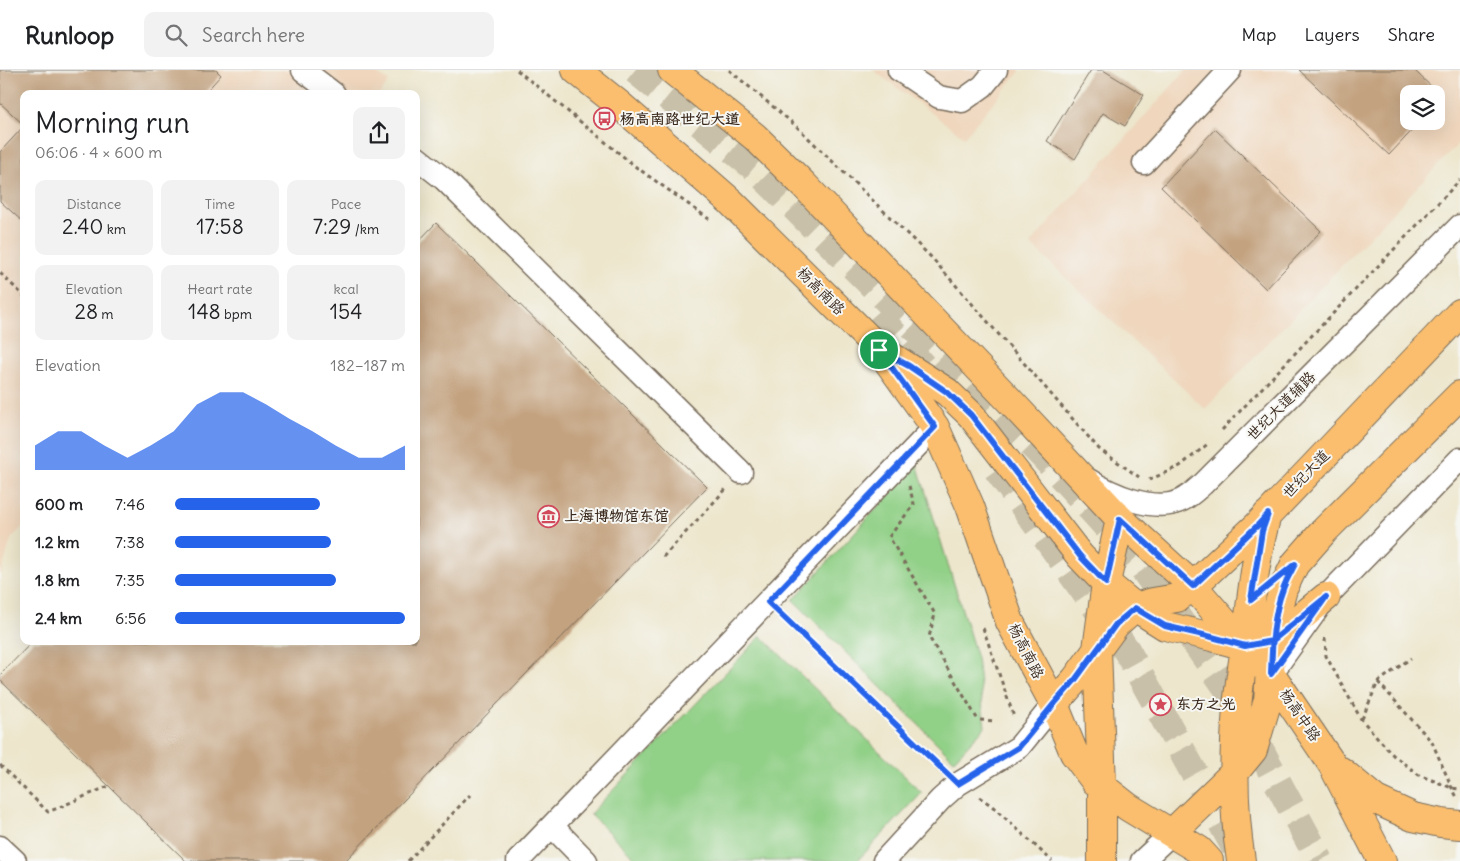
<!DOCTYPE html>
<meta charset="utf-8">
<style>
:root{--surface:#fff;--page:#f2f2f2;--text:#202124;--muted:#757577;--line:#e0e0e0;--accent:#2563eb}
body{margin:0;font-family:Delius,"LXGW WenKai TC",sans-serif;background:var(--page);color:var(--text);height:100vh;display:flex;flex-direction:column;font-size:19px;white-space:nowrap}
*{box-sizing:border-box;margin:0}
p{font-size:16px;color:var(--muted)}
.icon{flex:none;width:28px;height:28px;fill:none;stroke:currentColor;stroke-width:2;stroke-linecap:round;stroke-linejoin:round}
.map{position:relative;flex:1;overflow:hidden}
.side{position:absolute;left:20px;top:20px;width:400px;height:555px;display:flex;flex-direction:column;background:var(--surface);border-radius:10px;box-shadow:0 5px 20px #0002}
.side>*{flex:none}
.fabs{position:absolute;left:1400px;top:15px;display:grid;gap:10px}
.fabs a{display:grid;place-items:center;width:45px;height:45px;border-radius:10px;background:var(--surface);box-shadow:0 5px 20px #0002;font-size:25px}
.pin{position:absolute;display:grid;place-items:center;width:42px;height:42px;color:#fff;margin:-21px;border:2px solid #fff;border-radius:50%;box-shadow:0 1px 5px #0007}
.round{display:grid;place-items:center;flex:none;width:52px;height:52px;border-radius:10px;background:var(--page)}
.head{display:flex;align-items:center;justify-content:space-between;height:85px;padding:0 15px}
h1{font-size:28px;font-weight:600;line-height:38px}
.stats{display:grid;grid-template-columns:repeat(3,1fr);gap:8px;height:85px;padding:5px 15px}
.stats div{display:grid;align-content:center;border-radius:10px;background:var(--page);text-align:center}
.stats b{font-size:21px;font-weight:600}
.stats small{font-size:14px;font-weight:400}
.stats p{font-size:14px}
.chart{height:140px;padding:10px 15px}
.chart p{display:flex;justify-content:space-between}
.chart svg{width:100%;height:90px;margin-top:5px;fill:var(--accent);opacity:.7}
ul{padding:0 15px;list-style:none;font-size:16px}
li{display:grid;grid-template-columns:80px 60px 1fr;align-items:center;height:38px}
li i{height:12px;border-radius:6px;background:var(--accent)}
header{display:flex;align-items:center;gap:30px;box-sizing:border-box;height:70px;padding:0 25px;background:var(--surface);border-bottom:1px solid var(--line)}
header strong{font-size:24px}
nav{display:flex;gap:28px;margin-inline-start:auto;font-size:18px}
.search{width:350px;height:45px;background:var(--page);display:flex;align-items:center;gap:12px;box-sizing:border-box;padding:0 18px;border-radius:10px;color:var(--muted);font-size:19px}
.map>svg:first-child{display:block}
.built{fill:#efd6bc;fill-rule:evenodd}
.green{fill:#91d087;stroke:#667d52}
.building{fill:#c3a27f}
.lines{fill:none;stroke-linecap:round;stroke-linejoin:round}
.highway-tunnel{stroke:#c9c0a9;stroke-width:28;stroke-dasharray:28 14;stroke-linecap:butt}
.minor-casing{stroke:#796c5b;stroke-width:25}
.major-casing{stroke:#796c5b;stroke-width:30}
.path{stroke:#796c5b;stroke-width:3;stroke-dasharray:4 4;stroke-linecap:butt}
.minor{stroke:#fff;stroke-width:22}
.major{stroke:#fabe6e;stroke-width:28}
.route-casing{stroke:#fff;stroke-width:10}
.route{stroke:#2563eb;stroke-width:6}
.labels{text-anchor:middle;stroke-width:4;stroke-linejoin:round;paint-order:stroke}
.poi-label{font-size:15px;font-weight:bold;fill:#3b2a1e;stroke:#f6f6f2;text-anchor:start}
.street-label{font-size:15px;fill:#3b2a1e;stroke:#f6f6f2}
</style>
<header>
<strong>Runloop</strong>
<div class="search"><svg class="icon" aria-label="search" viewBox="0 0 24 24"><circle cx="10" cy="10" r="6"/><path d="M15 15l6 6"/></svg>Search here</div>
<nav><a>Map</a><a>Layers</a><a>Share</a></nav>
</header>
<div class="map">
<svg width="1460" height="791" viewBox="0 0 1460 791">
<rect width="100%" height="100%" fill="#f6f6f2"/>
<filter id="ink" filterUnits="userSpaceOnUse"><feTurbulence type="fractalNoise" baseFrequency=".02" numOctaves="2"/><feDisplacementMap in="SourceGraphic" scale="10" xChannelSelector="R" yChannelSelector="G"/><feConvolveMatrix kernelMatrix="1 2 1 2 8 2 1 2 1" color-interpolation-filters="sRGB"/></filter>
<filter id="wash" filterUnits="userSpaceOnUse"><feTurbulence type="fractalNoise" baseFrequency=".0096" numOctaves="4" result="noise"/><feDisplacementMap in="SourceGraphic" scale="20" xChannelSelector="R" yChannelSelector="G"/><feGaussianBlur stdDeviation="1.12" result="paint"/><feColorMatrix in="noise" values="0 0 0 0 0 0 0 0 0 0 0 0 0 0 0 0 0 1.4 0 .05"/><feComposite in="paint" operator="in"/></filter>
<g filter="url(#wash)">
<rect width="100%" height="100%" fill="#ede6cc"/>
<path class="built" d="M 0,0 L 370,0 L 389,11 L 380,24 L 24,24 L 24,455 L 11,469 L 0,508 Z
M 873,0 L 1021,0 L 964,67 Z
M 1186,0 L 1460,0 L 1460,72 L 1205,339 L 1030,174 ZM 1409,24 L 1436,24 L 1436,51 L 1409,51 Z"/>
<path class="green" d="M 917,394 L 977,588 L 985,657 L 954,690 L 793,530 Z
M 761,566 L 922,723 L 857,791 L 638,791 L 590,744 Z"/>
<g id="blocks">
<path class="building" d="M 0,0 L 216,0 L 221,5 L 204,24 L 24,24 L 24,55 L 0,33 Z
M 1091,0 L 1103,0 L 1144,25 L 1125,56 L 1103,43 L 1075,89 L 1047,71 Z
M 1299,0 L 1414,0 L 1443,28 L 1436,35 L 1436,24 L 1409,24 L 1409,51 L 1421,51 L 1389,85 Z
M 24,56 L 24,153 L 0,131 L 0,82 Z
M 1215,59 L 1321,161 L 1266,219 L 1161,117 Z
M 436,153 L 707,417 L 345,791 L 186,791 L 0,610 L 0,605 L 33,571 L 416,571 L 416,174 Z"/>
</g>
</g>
<g filter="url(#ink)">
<use href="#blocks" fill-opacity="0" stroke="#796c5b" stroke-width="1"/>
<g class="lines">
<path class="highway-tunnel" d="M 635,0 L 755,98 L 1043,386 L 1137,490 L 1227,618 L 1320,791
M 876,244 L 927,301 L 935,311
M 997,399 L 1127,581 L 1241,788"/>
<defs>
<path id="minor" d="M 303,0 L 334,24
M 899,0 L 939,27 L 962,31 L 983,16 L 996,0
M 416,87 L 444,109 L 741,402
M 1144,93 L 1230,0
M 1087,409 C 1110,424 1155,444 1182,430 C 1190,426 1197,419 1203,414 L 1460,156
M 1271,604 L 1326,527 L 1460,389
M 552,756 L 586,791
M 0,777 L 15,791
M 518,791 L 935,357
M 884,791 L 941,729 L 958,714 L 1019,677 L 1054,634
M 1142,791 L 1172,763"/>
<path id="major" d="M 576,0 L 621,36 L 731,132 L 879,279 L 935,357 L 970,436 L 1010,552 L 1054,634 L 1074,683 L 1095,711 L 1128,737 L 1199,780 L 1209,791
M 672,0 L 755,67 L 804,115 L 1009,330 L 1120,449 L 1193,516 L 1245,576 L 1271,604 L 1332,694 L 1382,791
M 889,285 L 947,322 L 971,345 L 1080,486 L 1106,513 L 1135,537 L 1165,556 L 1212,567 L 1245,576 L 1272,571 L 1326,527
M 1054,634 L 1075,610 L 1116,554 L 1135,537 L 1153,532 L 1177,528 L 1193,516 L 1257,456 L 1460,243
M 1341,701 L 1376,730 L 1413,747 L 1441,753 L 1460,755
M 1172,763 L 1235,702 L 1253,680 L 1268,630 L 1272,571 L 1276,545 L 1283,519 L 1295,494 L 1324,461 L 1460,325
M 1102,791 L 1102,716 L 1097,579 L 1106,513 L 1120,449
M 1241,791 C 1233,741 1233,689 1237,638 C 1239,613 1244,587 1247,562 C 1252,523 1256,483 1267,445"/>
</defs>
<use href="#minor" class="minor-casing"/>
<use href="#major" class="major-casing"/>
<path class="path" d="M 517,0 L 636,97 L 709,149
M 729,0 L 795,55 L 932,188 L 1099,379 L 1139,407
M 0,203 L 24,226
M 1222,360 L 1460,110
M 1149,410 L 1180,396 L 1209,373
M 909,416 L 914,434 L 889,467 L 935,544 L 929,567 L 978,650 L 996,651
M 663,487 L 726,419
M 783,546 L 942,699
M 983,558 L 1014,647
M 1325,568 L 1326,586 L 1361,649 L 1393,685 L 1419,705 L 1452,718 L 1460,719
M 1378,612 L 1432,672 L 1452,718 L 1458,729
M 1362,649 L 1378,612 L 1411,588
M 0,695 L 48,742 L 109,716
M 979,727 L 991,735 L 1052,791
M 408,791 L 470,725"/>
<use href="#minor" class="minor"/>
<use href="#major" class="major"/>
</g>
</g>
<g class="lines" filter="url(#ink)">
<defs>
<path id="route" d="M 879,280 L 935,357 L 768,532 L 958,714 L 1019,677 L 1054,634 L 1075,610 L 1116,554 L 1135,538 L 1165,556 L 1212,567 L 1245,576 L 1272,571 L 1326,527 L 1271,604 C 1272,575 1273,545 1283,519 C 1286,510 1291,502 1295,494 L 1251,530 L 1262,461 L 1268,444 L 1257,456 L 1193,516 L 1120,449 L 1106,513 L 1080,486 L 971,345 L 947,322 L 909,296 L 879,280"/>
</defs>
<use href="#route" class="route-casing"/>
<use href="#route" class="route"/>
</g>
<defs>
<symbol id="bus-ring" viewBox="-11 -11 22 22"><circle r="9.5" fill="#f6f6f2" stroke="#d1495b" stroke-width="1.5"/><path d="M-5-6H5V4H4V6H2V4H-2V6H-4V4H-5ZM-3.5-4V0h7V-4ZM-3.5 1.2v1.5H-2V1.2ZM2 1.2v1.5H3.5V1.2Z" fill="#d1495b"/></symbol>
<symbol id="museum-ring" viewBox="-11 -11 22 22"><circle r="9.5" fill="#f6f6f2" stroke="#d1495b" stroke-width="1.5"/><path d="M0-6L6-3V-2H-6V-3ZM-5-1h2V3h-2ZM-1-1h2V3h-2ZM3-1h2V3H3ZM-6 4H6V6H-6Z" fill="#d1495b"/></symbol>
<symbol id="sight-ring" viewBox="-11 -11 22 22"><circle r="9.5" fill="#f6f6f2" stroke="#d1495b" stroke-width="1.5"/><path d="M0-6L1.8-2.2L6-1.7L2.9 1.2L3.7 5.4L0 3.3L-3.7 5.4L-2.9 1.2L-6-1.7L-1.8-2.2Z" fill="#d1495b"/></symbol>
</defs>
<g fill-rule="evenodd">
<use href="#bus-ring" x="592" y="36" width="25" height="25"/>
<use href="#museum-ring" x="536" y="434" width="25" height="25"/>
<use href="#sight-ring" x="1148" y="622" width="25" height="25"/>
</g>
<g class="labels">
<g class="poi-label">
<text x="620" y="54">杨高南路世纪大道</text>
<text x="564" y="451">上海博物馆东馆</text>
<text x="1176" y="639">东方之光</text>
</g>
<g class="street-label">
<text transform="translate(821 221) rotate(45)" y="5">杨高南路</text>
<text transform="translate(1281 336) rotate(-45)" y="5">世纪大道辅路</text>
<text transform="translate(1306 404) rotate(-46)" y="5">世纪大道</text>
<text transform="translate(1026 581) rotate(63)" y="5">杨高南路</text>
<text transform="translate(1300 645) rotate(56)" y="5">杨高中路</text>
</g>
</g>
</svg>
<div class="fabs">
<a><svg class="icon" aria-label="layers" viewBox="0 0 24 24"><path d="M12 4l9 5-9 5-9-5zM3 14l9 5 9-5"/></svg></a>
</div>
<div class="pin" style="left:879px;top:280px;background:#1e9e55"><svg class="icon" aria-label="arrive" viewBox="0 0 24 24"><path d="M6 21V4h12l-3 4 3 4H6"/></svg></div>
<section class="side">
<div class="head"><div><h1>Morning run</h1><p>06:06 · 4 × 600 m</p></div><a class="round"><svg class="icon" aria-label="share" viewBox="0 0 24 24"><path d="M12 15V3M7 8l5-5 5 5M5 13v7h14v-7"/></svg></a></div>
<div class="stats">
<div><p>Distance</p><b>2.40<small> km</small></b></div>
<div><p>Time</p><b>17:58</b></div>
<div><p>Pace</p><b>7:29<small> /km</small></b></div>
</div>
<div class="stats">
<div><p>Elevation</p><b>28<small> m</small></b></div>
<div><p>Heart rate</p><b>148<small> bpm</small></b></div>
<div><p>kcal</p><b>154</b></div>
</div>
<div class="chart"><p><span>Elevation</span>182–187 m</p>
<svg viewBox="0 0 160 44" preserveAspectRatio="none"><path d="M0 44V32L10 25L20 25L30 32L40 38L50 32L60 25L70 12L80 6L90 6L100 12L110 19L120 25L130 32L140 38L150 38L160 32V44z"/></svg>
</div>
<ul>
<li><b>600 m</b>7:46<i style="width:63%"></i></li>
<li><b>1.2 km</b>7:38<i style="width:68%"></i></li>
<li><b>1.8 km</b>7:35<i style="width:70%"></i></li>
<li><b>2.4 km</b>6:56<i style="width:100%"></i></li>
</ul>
</section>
</div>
